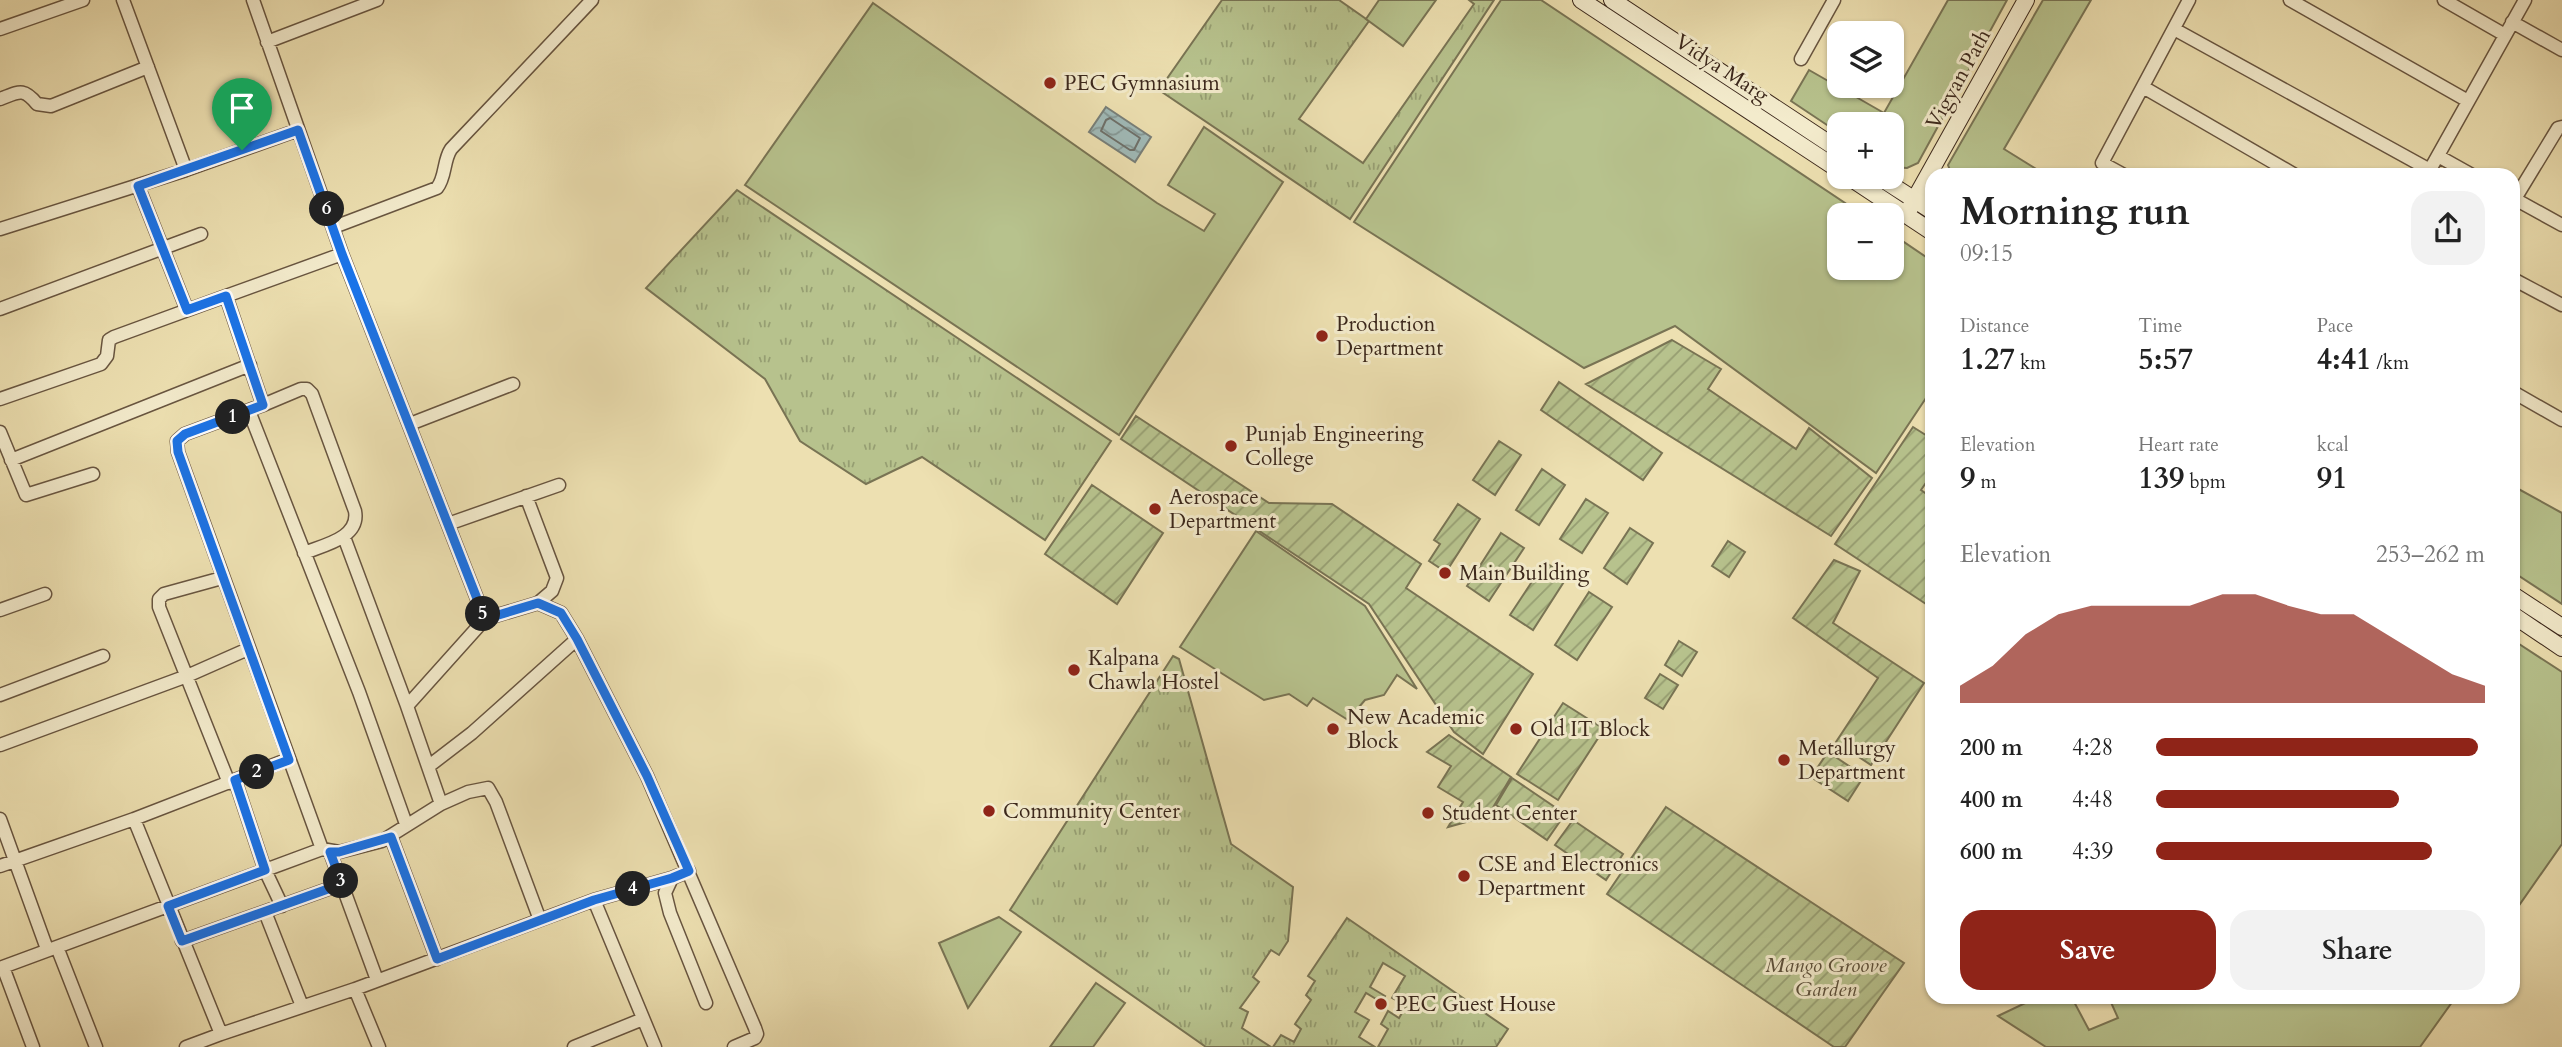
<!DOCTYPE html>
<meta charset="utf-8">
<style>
:root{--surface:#fff;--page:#f2f2f2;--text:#222;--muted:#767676;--accent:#8f2418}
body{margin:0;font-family:Cardo,serif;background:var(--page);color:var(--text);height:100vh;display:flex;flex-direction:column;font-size:26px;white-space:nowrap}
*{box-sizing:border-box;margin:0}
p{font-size:23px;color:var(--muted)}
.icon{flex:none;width:38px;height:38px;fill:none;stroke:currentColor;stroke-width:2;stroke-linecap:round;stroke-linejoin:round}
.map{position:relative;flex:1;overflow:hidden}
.details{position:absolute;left:1925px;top:168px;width:595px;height:836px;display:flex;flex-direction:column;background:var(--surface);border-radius:21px;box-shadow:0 2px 5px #0004}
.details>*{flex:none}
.controls{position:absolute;left:1827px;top:21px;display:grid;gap:14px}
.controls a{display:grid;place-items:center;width:77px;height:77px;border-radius:14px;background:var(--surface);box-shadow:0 2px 5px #0004;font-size:35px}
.pin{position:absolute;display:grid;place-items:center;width:60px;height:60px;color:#fff;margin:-72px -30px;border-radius:50% 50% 50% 0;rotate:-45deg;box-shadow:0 0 7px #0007}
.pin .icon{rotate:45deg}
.km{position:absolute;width:35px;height:35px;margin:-18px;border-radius:50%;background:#222;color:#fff;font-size:19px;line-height:35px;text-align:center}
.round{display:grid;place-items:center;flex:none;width:74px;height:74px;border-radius:21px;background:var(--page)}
.overview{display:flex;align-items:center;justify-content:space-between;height:119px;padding:0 35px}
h1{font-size:38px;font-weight:600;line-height:52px}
.stats{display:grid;grid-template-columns:repeat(3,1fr);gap:10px;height:119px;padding:7px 35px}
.stats div{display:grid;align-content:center}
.stats b{font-size:30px;font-weight:600}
.stats small{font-size:19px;font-weight:400}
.stats p{font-size:19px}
.chart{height:196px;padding:14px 35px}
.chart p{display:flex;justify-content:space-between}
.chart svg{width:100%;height:126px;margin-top:7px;fill:var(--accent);opacity:.7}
.action{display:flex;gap:14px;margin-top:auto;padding:14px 35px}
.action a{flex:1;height:80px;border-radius:21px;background:var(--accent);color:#fff;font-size:28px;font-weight:600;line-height:80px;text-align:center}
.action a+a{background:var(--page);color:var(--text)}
ul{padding:0 35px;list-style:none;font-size:23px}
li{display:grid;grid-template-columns:112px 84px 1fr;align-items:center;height:52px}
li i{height:18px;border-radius:9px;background:var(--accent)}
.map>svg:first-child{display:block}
.grass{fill:url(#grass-tufts);stroke:#797454;stroke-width:2}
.park{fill:#b7c28d;stroke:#797454;stroke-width:2}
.garden{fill:url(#garden-furrows);stroke:#797454;stroke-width:2}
.water{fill:url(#water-waves);stroke:#787f79;stroke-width:2}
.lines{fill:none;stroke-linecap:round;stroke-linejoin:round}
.shore{stroke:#6e706a;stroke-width:2}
.street-casing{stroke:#685540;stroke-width:15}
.secondary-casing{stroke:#3b271b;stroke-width:18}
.street{stroke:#f3ebcc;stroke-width:12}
.secondary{stroke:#f3ebcc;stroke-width:16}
.route-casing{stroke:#fff;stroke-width:14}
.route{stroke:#1a73e8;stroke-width:9}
.poi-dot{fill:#8f2418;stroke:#f3ebcc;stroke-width:2.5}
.labels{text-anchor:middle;stroke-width:6;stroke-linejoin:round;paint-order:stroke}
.street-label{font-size:21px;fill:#3b271b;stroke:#f3ebcc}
.poi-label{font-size:21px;fill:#3b271b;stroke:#f3ebcc;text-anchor:start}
.park-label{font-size:21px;font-style:italic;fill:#5a4e38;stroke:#f3ebcc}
</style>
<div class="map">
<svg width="2562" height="1047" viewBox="0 0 2562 1047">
<defs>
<pattern id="grass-tufts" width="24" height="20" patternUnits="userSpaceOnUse" patternTransform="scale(1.75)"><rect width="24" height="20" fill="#b7c28d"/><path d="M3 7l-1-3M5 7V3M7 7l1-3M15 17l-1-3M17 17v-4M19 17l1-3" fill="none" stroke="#969e72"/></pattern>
<pattern id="garden-furrows" width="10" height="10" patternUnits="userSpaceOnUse" patternTransform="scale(1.75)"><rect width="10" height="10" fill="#b7c28d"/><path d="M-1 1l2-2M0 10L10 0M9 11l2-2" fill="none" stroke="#969e72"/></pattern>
<pattern id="water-waves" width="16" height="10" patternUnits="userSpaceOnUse" patternTransform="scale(1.75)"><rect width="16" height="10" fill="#a0bab8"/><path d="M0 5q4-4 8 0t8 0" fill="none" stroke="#849795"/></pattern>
</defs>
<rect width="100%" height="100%" fill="#ede0b1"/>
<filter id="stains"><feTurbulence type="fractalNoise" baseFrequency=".00286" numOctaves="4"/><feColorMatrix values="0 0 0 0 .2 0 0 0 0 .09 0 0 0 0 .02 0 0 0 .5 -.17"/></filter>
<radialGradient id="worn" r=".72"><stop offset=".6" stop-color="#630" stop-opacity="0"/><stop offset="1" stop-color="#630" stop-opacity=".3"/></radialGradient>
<path class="grass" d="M 1222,0 L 1339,0 L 1369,21 L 1299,119 L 1363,163 L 1474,4 L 1469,0 L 1494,0 L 1350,219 L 1159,90 Z
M 737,190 L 1111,441 L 1045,540 L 922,457 L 866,484 L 800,441 L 765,379 L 646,288 Z
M 1173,656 L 1179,659 L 1231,844 L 1293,887 L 1288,941 L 1279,955 L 1271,950 L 1253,977 L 1259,982 L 1240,1008 L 1248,1012 L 1242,1028 L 1271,1047 L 1206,1047 L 1010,910 Z
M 1347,918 L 1508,1029 L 1496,1047 L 1378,1047 L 1388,1029 L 1381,1024 L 1388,1011 L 1399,1018 L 1406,1006 L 1392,998 L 1405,976 L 1383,963 L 1370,987 L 1385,996 L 1381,1002 L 1366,993 L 1355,1012 L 1369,1020 L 1359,1037 L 1375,1047 L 1273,1047 L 1281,1035 L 1294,1042 L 1301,1029 L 1295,1024 L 1311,1000 L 1306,995 L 1315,981 L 1308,976 Z"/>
<path class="park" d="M 1379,0 L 1436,0 L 1403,46 L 1366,19 Z
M 1501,0 L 1541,0 L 1863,215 L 1839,215 L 1839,268 L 1892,268 L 1892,234 L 1932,261 L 1932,389 L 1876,473 L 1675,326 L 1584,368 L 1354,222 Z
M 1948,0 L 2007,0 L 1918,163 L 1907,168 L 1892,167 L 1892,124 L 1839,124 L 1839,133 L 1791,101 L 1809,70 L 1884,113 Z
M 2043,0 L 2091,0 L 2004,149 L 2046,175 L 1952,175 L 1948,165 Z
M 873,3 L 1157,203 L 1204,231 L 1215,214 L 1168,185 L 1204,127 L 1283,182 L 1119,435 L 745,185 Z
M 2513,486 L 2562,513 L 2562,604 L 2513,572 Z
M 1256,531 L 1365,606 L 1417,689 L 1397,675 L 1384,695 L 1365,700 L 1348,720 L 1313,698 L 1307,706 L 1289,694 L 1264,700 L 1180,647 Z
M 2513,640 L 2562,672 L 2562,844 L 2513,914 Z
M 999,917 L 1021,932 L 968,1008 L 939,943 Z
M 1096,983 L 1125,1003 L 1093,1047 L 1050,1047 Z
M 2036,998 L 2072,998 L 2089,1030 L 2118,1018 L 2109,998 L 2455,998 L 2420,1047 L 2046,1047 L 1998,1016 Z"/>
<path class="garden" d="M 1672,340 L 1721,369 L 1708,389 L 1796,449 L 1809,428 L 1872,478 L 1831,536 L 1586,384 Z
M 1559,382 L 1662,453 L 1643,480 L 1541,410 Z
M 1136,416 L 1269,503 L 1332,504 L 1421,564 L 1406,588 L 1533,674 L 1483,754 L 1454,732 L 1369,604 L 1121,439 Z
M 1913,427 L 1932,439 L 1932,474 L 1921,490 L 1932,498 L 1932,608 L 1835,544 Z
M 1499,441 L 1521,455 L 1495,495 L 1473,480 Z
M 1542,469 L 1565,485 L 1539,525 L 1516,510 Z
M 1092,485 L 1163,533 L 1117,604 L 1045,554 Z
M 1586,499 L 1608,513 L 1582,553 L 1560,539 Z
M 1458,504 L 1480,519 L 1446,572 L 1429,561 L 1440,544 L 1434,540 Z
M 1630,528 L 1653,543 L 1627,584 L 1604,568 Z
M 1501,533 L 1524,548 L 1489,601 L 1467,586 Z
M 1728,541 L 1745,552 L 1729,577 L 1712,566 Z
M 1834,560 L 1860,571 L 1833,623 L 1924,683 L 1871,765 L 1836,742 L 1878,678 L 1793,618 Z
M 1545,562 L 1567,577 L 1533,630 L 1510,615 Z
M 1589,592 L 1612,607 L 1577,660 L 1555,645 Z
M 1679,641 L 1697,652 L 1682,676 L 1665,665 Z
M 1660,674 L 1678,685 L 1663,709 L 1645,698 Z
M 1563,703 L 1604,729 L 1558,800 L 1517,774 Z
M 1449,735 L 1511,777 L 1488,816 L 1448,827 L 1463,802 L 1438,787 L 1451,766 L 1427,752 Z
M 1828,752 L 1864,776 L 1848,801 L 1811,777 Z
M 1512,778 L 1565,814 L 1547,840 L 1496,805 Z
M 1666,807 L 1904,963 L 1845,1047 L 1834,1047 L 1607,894 Z
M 1573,820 L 1623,854 L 1606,880 L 1555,845 Z"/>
<path class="water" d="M 1106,107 L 1151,137 L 1135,162 L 1089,132 Z"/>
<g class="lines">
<path class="shore" d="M 1110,118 L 1140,138 L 1134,150 L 1130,150 L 1101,131 L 1106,120 Z"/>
<defs>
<path id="street" d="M 123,0 L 186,170
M 2290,0 L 2468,101
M 2444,0 L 2505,35
M 2512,22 L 2562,50
M 0,29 L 83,0
M 2174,29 L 2430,170
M 267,42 L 377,0
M 1801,59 L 1834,0
M 2143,87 L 2295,175
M 0,99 C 19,92 23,87 37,104 L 51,106 L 148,67
M 2438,156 L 2472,175
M 2124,175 L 2102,163 L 2189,0
M 2427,175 L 2525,0
M 138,186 L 187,310
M 2513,198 L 2562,225
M 2513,202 L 2558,128 L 2562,127
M 334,227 L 437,188 C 446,177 443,161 451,149 L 592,0
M 0,229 L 186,170 L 298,130
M 342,254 L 485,619 L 407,706 L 441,804
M 2513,279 L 2562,305
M 0,309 L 201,234
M 2513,392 L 2562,420
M 0,399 L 101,364 L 107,356 L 109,340 L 114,337 L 226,296
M 263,405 L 301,389 L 307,389 L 312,394 L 355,511 C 360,538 324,545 304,553
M 249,411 L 359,692 L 406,824
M 410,424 L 513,384
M 0,432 L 26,495 L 93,474
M 11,460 L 250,365
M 526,496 L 557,578 L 552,591 L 538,603
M 448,524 L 559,485
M 344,537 L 407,706
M 222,578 L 164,594 L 159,599 L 159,607 L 229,783
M 0,610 L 45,594
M 485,619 L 538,603 L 561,613 L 577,639 L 647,776 L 755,1028 L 757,1034 L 755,1038 L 734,1047
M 0,695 L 103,656
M 0,745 L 187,676 L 248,649
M 429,766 L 472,733 L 577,639
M 235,780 L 265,870 L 282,906
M 0,819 L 47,949
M 134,819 L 221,1034 L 355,989
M 391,837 L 437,959
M 322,849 L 339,852 L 382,841 L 441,804 L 468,792 L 488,788 L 496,802 L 540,920 L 355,989 L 379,1047
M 330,852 L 377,980
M 0,866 L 134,819 L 289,759
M 689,871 L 672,878 L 665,893 L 670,913 L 706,1003
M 594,900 L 655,1047
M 265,912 L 302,1006
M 540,920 L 594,900 L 672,878
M 182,941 L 342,884
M 57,947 L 96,1047
M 3,967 L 33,1047
M 0,968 L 322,849 L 178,452 L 177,441 L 185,434 L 263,405 L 226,296 L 342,254 L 253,0
M 186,1047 L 221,1034
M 574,1047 L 643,1019"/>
<path id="secondary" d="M 1581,0 L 1839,170
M 1612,0 L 1839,150
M 1849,177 L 1932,232
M 1879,177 L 1932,211
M 1906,215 L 2026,0
M 2513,595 L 2562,627
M 2513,615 L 2562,648"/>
</defs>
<use href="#street" class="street-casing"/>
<use href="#secondary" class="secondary-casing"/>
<use href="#street" class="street"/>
<use href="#secondary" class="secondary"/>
</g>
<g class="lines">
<defs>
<path id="route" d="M 298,130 L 342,254 L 485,619 L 538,603 L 561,613 L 577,639 L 647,776 L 689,871 L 672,878 L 594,900 L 437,959 L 391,837 L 339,852 L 330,852 L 342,884 L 182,941 L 168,906 L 265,870 L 235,780 L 289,760 L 178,452 L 177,441 L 185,434 L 263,405 L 226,296 L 187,310 L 138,186 Z"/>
</defs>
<use href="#route" class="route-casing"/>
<use href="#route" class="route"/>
</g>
<g class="poi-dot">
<circle cx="1050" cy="83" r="7"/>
<circle cx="1322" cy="336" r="7"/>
<circle cx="1231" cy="446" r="7"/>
<circle cx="1155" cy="509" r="7"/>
<circle cx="1445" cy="573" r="7"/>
<circle cx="1074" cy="670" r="7"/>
<circle cx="1333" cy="729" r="7"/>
<circle cx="1516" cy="729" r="7"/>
<circle cx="1784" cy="760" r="7"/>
<circle cx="989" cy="811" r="7"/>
<circle cx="1428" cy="813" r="7"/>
<circle cx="1464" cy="876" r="7"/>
<circle cx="1381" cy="1004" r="7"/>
</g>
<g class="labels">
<g class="street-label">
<text transform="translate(1722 68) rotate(33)" y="7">Vidya Marg</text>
<text transform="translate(1958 79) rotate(-61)" y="7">Vigyan Path</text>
</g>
<g class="poi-label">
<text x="1064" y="90">PEC Gymnasium</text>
<text x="1336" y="331">Production<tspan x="1336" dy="24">Department</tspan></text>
<text x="1245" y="441">Punjab Engineering<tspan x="1245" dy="24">College</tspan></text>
<text x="1169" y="504">Aerospace<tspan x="1169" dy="24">Department</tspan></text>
<text x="1459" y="580">Main Building</text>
<text x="1088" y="665">Kalpana<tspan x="1088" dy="24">Chawla Hostel</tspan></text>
<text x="1347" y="724">New Academic<tspan x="1347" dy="24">Block</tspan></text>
<text x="1530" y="736">Old IT Block</text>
<text x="1798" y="755">Metallurgy<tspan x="1798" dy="24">Department</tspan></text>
<text x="1003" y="818">Community Center</text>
<text x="1442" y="820">Student Center</text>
<text x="1478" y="871">CSE and Electronics<tspan x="1478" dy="24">Department</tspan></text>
<text x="1395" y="1011">PEC Guest House</text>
</g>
<g class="park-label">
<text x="1826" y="972">Mango Groove<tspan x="1826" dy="24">Garden</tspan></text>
</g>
</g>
<rect width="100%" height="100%" filter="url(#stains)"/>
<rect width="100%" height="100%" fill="url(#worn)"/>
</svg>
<div class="controls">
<a><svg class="icon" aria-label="layers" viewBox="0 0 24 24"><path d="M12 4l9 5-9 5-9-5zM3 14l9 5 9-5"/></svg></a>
<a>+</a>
<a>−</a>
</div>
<div class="pin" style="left:242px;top:150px;background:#1e9e55"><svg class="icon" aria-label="arrive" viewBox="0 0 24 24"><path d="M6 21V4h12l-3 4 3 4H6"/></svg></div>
<b class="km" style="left:233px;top:417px">1</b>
<b class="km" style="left:257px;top:772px">2</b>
<b class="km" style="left:341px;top:881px">3</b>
<b class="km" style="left:633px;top:889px">4</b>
<b class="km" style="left:483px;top:614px">5</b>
<b class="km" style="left:327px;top:209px">6</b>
<section class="details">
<div class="overview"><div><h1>Morning run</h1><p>09:15</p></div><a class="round"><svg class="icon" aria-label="share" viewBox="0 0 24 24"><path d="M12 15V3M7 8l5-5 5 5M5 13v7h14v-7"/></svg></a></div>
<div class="stats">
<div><p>Distance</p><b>1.27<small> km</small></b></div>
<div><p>Time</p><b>5:57</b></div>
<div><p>Pace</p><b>4:41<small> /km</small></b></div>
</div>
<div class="stats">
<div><p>Elevation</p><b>9<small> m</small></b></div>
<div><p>Heart rate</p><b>139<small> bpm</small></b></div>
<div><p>kcal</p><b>91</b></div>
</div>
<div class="chart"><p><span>Elevation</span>253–262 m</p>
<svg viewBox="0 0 160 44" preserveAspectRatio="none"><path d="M0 44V38L10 31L20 20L30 13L40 10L50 10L60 10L70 10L80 6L90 6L100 10L110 13L120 13L130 20L140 27L150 34L160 38V44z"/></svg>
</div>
<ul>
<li><b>200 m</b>4:28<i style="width:98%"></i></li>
<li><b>400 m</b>4:48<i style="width:74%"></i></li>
<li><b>600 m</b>4:39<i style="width:84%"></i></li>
</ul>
<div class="action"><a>Save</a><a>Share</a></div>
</section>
</div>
